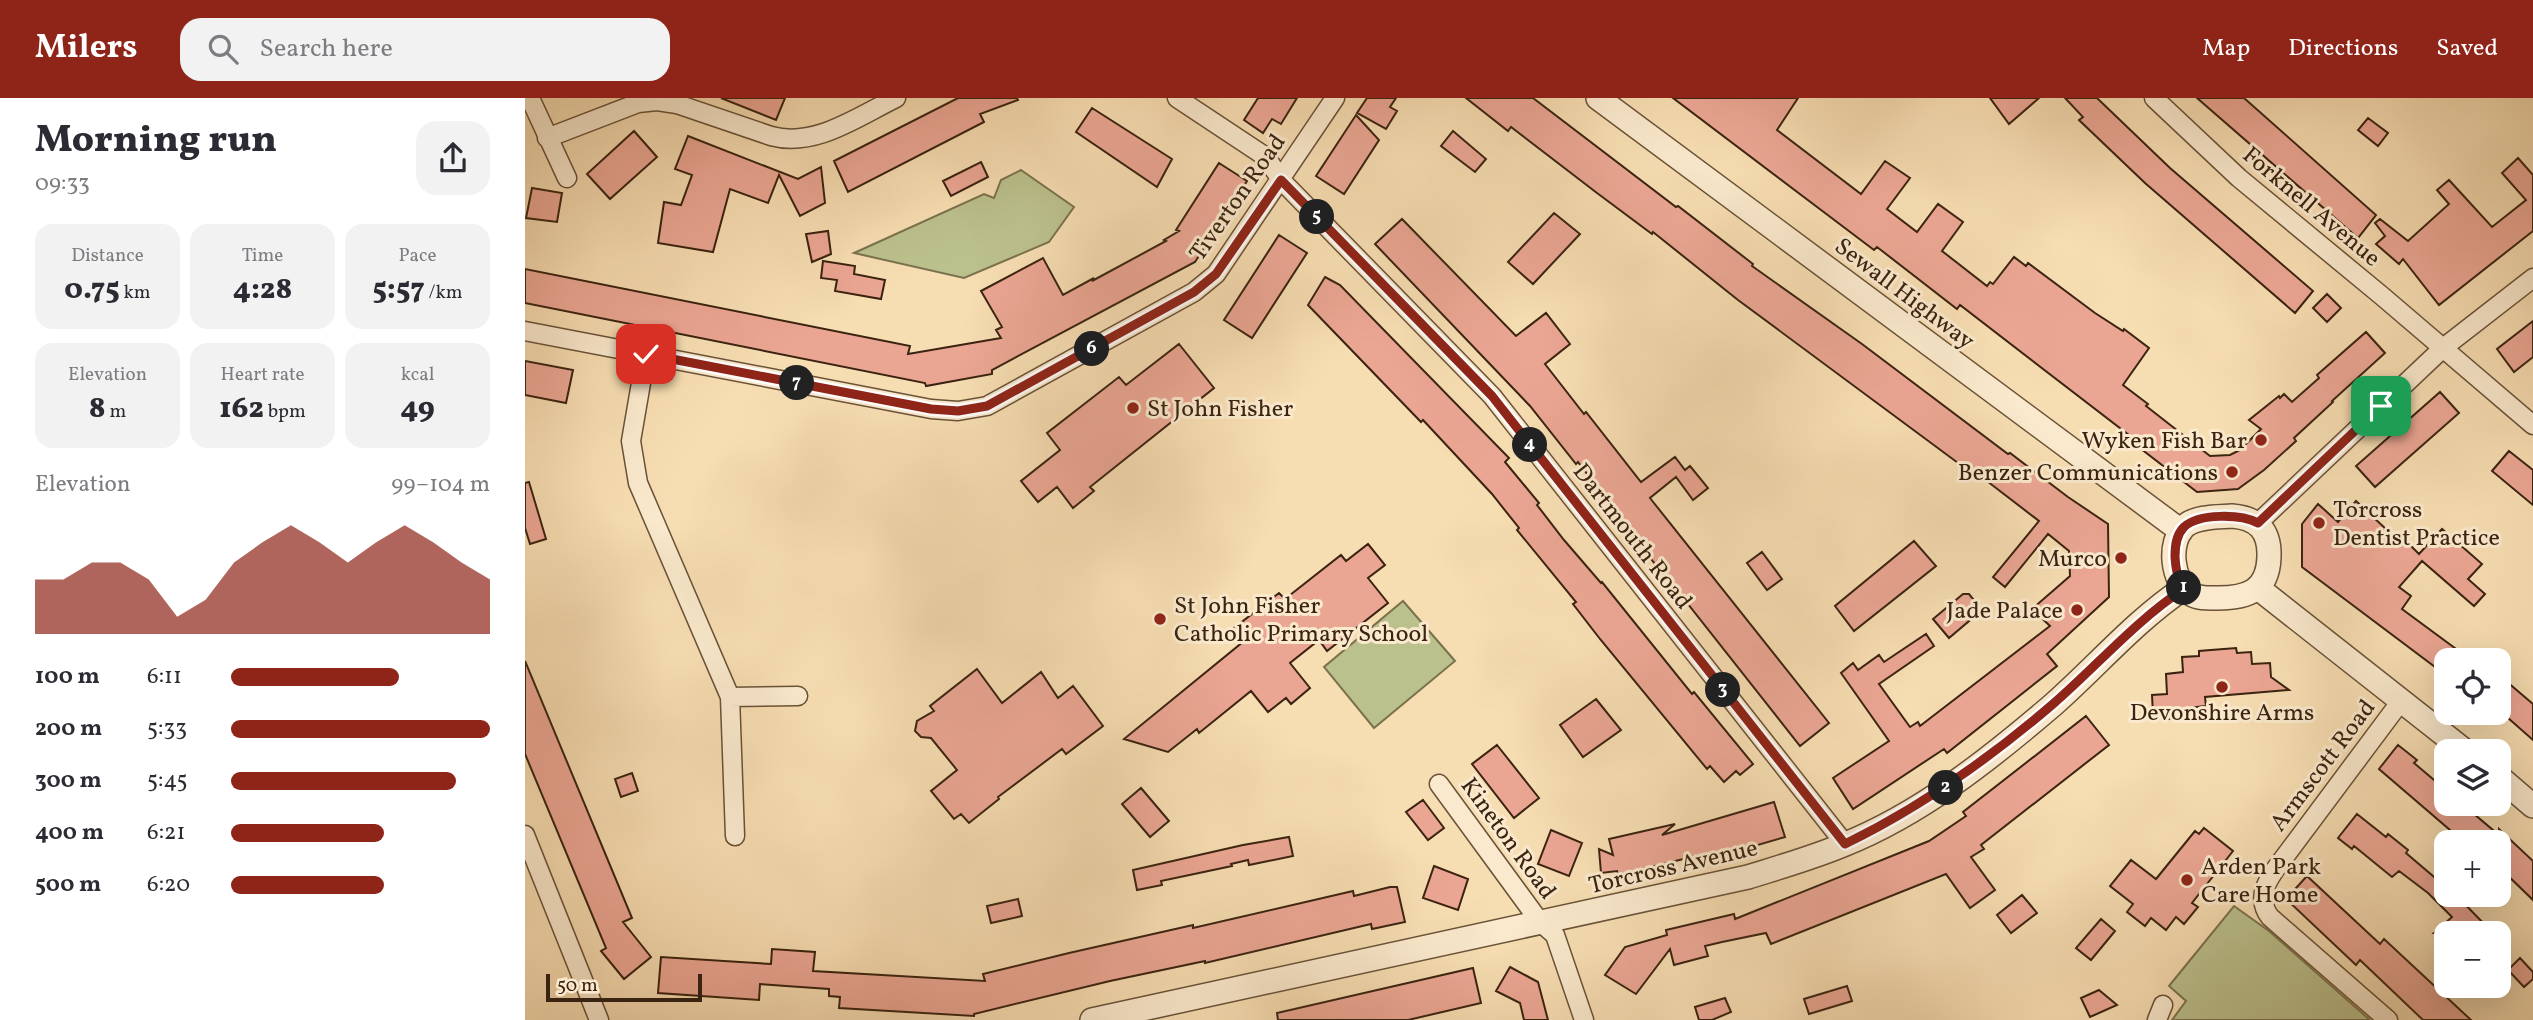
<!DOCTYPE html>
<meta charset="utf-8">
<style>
:root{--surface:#fff;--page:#f2f2f3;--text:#2b2b33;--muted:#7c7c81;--accent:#8f2418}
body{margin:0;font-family:Vollkorn,serif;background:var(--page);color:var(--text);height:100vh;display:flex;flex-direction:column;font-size:26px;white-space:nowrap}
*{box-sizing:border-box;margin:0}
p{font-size:23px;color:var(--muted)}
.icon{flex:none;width:38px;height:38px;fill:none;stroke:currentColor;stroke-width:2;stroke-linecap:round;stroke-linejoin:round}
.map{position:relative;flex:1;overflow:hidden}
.details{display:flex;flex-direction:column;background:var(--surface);width:525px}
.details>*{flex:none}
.controls{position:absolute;left:1909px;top:550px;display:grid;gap:14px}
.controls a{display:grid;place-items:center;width:77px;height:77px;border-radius:14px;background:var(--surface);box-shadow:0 7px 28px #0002;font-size:35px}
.scale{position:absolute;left:21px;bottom:18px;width:156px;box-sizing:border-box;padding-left:7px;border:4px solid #3a2310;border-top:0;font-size:19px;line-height:24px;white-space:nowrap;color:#3a2310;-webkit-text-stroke:5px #fae9cd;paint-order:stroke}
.pin{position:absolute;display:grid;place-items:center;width:60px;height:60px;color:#fff;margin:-30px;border-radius:14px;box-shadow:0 4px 10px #0006}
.km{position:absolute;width:35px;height:35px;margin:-18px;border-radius:50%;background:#222;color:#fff;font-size:19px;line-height:35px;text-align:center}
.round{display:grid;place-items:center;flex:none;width:74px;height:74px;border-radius:21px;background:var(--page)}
.head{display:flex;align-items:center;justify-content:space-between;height:119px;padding:0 35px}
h1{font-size:38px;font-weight:800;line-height:52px}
.stats{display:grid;grid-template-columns:repeat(3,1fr);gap:10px;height:119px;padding:7px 35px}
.stats div{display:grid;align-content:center;border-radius:18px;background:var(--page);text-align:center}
.stats b{font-size:30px;font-weight:800}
.stats small{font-size:19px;font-weight:400}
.stats p{font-size:19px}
.chart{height:196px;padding:14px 35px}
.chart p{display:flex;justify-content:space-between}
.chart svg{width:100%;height:126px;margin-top:7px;fill:var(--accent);opacity:.7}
ul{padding:0 35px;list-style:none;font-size:23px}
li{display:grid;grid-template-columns:112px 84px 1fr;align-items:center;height:52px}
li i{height:18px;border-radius:9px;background:var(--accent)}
header{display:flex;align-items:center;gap:42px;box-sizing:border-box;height:98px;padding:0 35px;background:var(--accent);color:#fff}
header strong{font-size:33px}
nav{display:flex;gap:38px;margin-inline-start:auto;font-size:24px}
.search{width:490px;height:63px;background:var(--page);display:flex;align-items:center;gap:18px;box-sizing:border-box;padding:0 24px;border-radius:21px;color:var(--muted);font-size:26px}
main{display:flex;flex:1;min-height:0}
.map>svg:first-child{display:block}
.green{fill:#bbc18d;stroke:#7a724e;stroke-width:2}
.building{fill:#eba693;stroke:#3a2310;stroke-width:2}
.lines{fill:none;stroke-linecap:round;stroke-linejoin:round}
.minor-casing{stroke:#695238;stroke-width:21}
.tertiary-casing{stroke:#695238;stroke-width:26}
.minor{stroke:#fae9cd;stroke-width:18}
.tertiary{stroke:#fae9cd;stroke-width:23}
.route-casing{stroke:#fff;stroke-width:14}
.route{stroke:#8f2418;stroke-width:9}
.poi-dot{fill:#8f2418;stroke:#fae9cd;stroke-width:2.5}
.labels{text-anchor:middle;stroke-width:6;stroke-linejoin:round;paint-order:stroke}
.street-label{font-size:24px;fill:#3a2310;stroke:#fae9cd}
.poi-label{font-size:24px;fill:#3a2310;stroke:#fae9cd;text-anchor:start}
</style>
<header>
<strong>Milers</strong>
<div class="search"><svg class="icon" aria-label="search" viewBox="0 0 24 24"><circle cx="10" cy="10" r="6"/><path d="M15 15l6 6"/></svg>Search here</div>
<nav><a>Map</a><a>Directions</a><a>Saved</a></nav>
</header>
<main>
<section class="details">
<div class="head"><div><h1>Morning run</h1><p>09:33</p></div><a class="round"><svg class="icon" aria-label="share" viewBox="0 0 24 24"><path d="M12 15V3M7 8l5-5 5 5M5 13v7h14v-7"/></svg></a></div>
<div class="stats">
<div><p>Distance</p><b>0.75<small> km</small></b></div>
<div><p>Time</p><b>4:28</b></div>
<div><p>Pace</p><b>5:57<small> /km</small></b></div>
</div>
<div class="stats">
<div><p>Elevation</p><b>8<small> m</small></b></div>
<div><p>Heart rate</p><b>162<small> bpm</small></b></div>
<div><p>kcal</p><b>49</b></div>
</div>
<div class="chart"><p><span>Elevation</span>99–104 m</p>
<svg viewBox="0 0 160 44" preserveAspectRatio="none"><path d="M0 44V25L10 25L20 19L30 19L40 25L50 38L60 32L70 19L80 12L90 6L100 12L110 19L120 12L130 6L140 12L150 19L160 25V44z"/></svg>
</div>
<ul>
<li><b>100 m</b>6:11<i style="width:65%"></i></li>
<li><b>200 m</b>5:33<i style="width:100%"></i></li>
<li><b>300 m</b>5:45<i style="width:87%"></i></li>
<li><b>400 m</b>6:21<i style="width:59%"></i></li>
<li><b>500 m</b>6:20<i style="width:59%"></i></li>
</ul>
</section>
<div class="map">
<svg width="2008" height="922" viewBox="0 0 2008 922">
<rect width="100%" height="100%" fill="#f7ddb2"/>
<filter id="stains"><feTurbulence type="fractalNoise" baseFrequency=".00286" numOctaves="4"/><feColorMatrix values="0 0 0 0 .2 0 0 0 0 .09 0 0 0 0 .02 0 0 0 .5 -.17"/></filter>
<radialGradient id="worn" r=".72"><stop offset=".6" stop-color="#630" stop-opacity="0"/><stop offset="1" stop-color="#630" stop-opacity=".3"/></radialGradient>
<path class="green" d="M 496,72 L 549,109 L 524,144 L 439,180 L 329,155 L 459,96 L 469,100 L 476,82 Z
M 878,503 L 930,563 L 849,630 L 799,569 Z
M 1709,808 L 1744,833 L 1845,922 L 1647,922 L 1661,903 L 1644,888 Z"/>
<path class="building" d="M 196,0 L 260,0 L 251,22 Z
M 433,0 L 492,0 L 493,2 L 455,16 L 459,24 L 323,94 L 309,63 Z
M 733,0 L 772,0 L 756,26 L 747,21 L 738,35 L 719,22 Z
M 842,0 L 871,0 L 865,9 L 872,13 L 861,31 L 832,15 Z
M 941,0 L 1008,0 L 1151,109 L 1153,108 L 1228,166 L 1227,168 L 1337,246 L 1483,356 L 1485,355 L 1543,399 L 1583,426 L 1584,499 L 1522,556 L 1532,568 L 1422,655 L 1419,651 L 1328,711 L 1308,680 L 1364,643 L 1316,575 L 1328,565 L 1333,572 L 1354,557 L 1359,564 L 1401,536 L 1409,548 L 1354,586 L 1385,629 L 1393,624 L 1395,628 L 1525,528 L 1507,511 L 1545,478 L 1544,453 L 1523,436 L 1480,489 L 1468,479 L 1514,423 L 1458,380 L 1456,382 L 1213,202 L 1128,134 L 1127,136 L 1072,95 L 986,29 L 983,33 Z
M 1148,0 L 1273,0 L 1252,32 L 1336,96 L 1360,63 L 1385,80 L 1362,111 L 1392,134 L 1413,106 L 1438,124 L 1417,153 L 1462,188 L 1465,184 L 1468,186 L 1489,159 L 1501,168 L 1503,165 L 1570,215 L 1598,233 L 1599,231 L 1624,250 L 1598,287 L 1623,306 L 1621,308 L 1685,358 L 1705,357 L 1715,352 L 1736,331 L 1724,322 L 1754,298 L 1755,300 L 1759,296 L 1767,304 L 1794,280 L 1792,277 L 1841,234 L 1860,255 L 1807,303 L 1808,304 L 1769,340 L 1771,343 L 1739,372 L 1713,391 L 1672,394 L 1611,347 L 1613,344 L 1435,207 L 1432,211 L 1352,149 L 1349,152 Z
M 1465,0 L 1514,0 L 1484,26 Z
M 1540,0 L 1572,0 L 1645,70 L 1788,193 L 1770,215 L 1620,85 L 1554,22 L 1558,19 Z
M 1672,0 L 1719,0 L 1851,117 L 1833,140 Z
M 567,10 L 647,61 L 632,89 L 551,34 Z
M 831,17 L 854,42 L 819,96 L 791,78 Z
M 1843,20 L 1863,35 L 1853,48 L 1833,32 Z
M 109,33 L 132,59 L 85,101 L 62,76 Z
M 928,33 L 961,61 L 950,74 L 916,48 Z
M 163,38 L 273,81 L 296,69 L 300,105 L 275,118 L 254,77 L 243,105 L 205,91 L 188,154 L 133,145 L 139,104 L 156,107 L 167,77 L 150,71 Z
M 1993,60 L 2008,77 L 2008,133 L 1914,207 L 1878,161 L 1874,166 L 1851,146 L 1860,138 L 1850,125 L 1855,121 L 1883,143 L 1924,106 L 1912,92 L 1924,82 L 1967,129 L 2001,102 L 1977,75 Z
M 456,64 L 463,79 L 426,98 L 418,83 Z
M 694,65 L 722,83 L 670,164 L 467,272 L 467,276 L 401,288 L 400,285 L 0,205 L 0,171 L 385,248 L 383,256 L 476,240 L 471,232 L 477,229 L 456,193 L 518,160 L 538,197 L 569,180 L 567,183 L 641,143 L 639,142 L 654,133 L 651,132 Z
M 7,90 L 37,95 L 32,124 L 1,120 Z
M 1029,115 L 1055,136 L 1008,186 L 983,164 Z
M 877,121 L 991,238 L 1021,215 L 1045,246 L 1020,266 L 1059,316 L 1061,314 L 1116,384 L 1150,359 L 1160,372 L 1165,368 L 1183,390 L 1168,402 L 1151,379 L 1125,400 L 1304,625 L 1275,648 L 1140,477 L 1139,478 L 1053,364 L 1051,366 L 1005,308 L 850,146 Z
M 303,133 L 306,156 L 287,164 L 281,136 Z
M 754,137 L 782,155 L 727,240 L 699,222 Z
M 298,163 L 330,168 L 329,176 L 360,182 L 356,201 L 310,193 L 312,182 L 296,180 Z
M 800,179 L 815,187 L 984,360 L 980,364 L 1014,405 L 1012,407 L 1039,442 L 1076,485 L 1077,484 L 1167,596 L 1169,594 L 1228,666 L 1215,677 L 1211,673 L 1199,684 L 1185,668 L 1182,671 L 1075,541 L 1048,506 L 1051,504 L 992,432 L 994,430 L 967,396 L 898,322 L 896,324 L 783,207 Z
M 1802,196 L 1816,210 L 1802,224 L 1788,210 Z
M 2008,223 L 2008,259 L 1989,274 L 1972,251 Z
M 654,246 L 689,290 L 565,389 L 569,393 L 548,410 L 532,389 L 513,404 L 496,383 L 535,352 L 522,335 L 594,279 L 601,287 Z
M 0,263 L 48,272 L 41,305 L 0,297 Z
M 1915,294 L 1934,315 L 1850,389 L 1831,368 Z
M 1984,353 L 2008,372 L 2008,407 L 1967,373 Z
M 4,384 L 21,441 L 5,446 L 0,430 L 0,385 Z
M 1831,403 L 1878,447 L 1881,443 L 1894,456 L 1917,431 L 1957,466 L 1943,481 L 1960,496 L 1949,508 L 1897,463 L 1874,489 L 1886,498 L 1877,511 L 1946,562 L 1922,562 L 1922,578 L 1777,469 L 1777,426 L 1793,406 L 1813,424 Z
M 1389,443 L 1411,468 L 1329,533 L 1310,508 Z
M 843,446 L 860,467 L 843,480 L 863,505 L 802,553 L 794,542 L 765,565 L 785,590 L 766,606 L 761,600 L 743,614 L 726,593 L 674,635 L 672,631 L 643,654 L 599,641 L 719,543 L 709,530 L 754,495 L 760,501 L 816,457 L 821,463 Z
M 1237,454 L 1257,481 L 1242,492 L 1222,465 Z
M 1438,496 L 1444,496 L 1457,512 L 1424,540 L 1408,521 Z
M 1711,550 L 1712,555 L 1726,554 L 1727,566 L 1745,565 L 1746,579 L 1764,592 L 1680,599 L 1681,608 L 1663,610 L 1664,619 L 1644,621 L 1644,615 L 1628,616 L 1627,597 L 1642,596 L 1641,576 L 1658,574 L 1657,559 L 1674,558 L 1674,553 Z
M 0,563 L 107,820 L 98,824 L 126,859 L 99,881 L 76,853 L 81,850 L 0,656 Z
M 452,571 L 477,605 L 516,574 L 533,600 L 548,588 L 578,628 L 541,656 L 537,651 L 473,699 L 474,701 L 444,725 L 436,716 L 429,721 L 406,693 L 432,672 L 406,640 L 396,639 L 390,633 L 392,623 L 409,613 L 405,608 Z
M 1974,577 L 2008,606 L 2008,642 L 1974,612 Z
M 1071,601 L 1096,632 L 1058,659 L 1035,627 Z
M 1561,618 L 1584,647 L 1456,747 L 1459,751 L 1446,759 L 1470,792 L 1445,810 L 1421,776 L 1246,846 L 1241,835 L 1197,844 L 1180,848 L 1183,858 L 1149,867 L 1145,851 L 1111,896 L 1080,877 L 1100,849 L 1142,837 L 1141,832 L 1209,816 L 1210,821 L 1404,743 L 1441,718 L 1438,714 Z
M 972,647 L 1014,700 L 989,720 L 947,666 Z
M 1873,647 L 1892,662 L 1889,665 L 1922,693 L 1922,705 L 1936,705 L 1974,737 L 1974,731 L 2008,763 L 2008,802 L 1974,769 L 1974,744 L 1939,744 L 1854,671 Z
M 107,675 L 113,693 L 96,699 L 90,681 Z
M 616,690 L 644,723 L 625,739 L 597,706 Z
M 898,702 L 919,730 L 903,742 L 881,714 Z
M 1249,704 L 1260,739 L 1181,762 L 1179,756 L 1093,777 L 1092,773 L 1076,775 L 1074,751 L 1088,757 L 1084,741 L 1150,726 L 1137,737 Z
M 1832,716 L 1861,739 L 1863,736 L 1883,752 L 1881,755 L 1915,784 L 1922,792 L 1922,796 L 1930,796 L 1968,835 L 1909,835 L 1927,819 L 1903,795 L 1874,773 L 1867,779 L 1829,748 L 1827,751 L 1813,740 Z
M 1679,730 L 1708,753 L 1667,805 L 1673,809 L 1659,826 L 1651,819 L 1641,832 L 1626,820 L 1620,828 L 1602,814 L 1608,806 L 1585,788 L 1606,762 L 1631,781 L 1670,733 L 1674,736 Z
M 1026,732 L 1057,745 L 1044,778 L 1013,766 Z
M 764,739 L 768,758 L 724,767 L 723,762 L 706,766 L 707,768 L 636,783 L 637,787 L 612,792 L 608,772 L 718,747 Z
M 909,768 L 943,781 L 933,812 L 898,800 Z
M 1782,778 L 1855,846 L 1859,841 L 1946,922 L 1898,922 L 1835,862 L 1831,867 L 1761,801 Z
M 865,789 L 872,789 L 880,824 L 847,831 L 846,826 L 680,865 L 680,863 L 585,883 L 449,916 L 449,918 L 314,910 L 315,899 L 304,898 L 304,891 L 261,888 L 235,886 L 234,902 L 133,895 L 136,859 L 246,866 L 247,851 L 290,854 L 288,873 L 460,883 L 458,876 L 544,855 L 668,827 L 668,830 L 828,793 L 829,798 Z
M 1497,797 L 1512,815 L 1486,835 L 1472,817 Z
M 493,801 L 497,818 L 466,825 L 462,808 Z
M 1576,821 L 1590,833 L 1566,862 L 1551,850 Z
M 1995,860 L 2008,874 L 2008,881 L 1999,889 L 1983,872 Z
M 985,869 L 1013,884 L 1023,922 L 999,922 L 995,905 L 971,893 Z
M 948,870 L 956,905 L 883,922 L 753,922 L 752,915 Z
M 1322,888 L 1327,903 L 1284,916 L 1279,901 Z
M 1574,892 L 1592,907 L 1565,919 L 1556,900 Z
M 1200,900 L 1206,914 L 1187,922 L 1174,922 L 1170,909 Z"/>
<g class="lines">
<defs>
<path id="minor" d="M 5,0 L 42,80
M 652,0 L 741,59 L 756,82 L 967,298 L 1320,746
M 1629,0 L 1714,80 L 1857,198 L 2008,327
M 22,40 L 113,5 L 132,3 L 152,6 L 246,38 C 290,50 332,19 371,0
M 0,233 L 406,311 L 433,313 L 462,308 L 669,194 L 691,176 L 810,0
M 121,256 L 106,343 L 113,385 L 205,599 L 210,738
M 1733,425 L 1918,250 L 2008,180
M 205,599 L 273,598
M 914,686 L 1015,824 L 1030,837 L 1059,922
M 0,737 L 74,922
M 1632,922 L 1638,907
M 1863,922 L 1745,819 C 1732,802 1740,785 1752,769 L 1876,603"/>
<path id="tertiary" d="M 1073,0 L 1656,433
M 1707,418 C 1733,420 1745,433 1744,459 C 1743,493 1722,500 1693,500 C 1684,500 1674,501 1666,496 C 1647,484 1642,444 1660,428 C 1671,418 1693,419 1707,418 Z
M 1733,490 L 1940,653
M 1974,679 L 2008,708
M 567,922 L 1223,779 C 1255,769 1287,760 1318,747 C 1396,716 1466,660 1529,606 C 1573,567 1610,523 1659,490"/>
</defs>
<use href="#minor" class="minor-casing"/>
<use href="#tertiary" class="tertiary-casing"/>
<use href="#minor" class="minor"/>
<use href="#tertiary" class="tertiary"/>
</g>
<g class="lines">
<defs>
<path id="route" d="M 121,256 L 406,311 L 433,313 L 462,308 L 669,194 L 691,176 L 756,82 L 967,298 L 1320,746 C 1396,709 1464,661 1528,606 C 1573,567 1609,524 1660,490 C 1652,480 1651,472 1650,459 C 1650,448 1651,437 1659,429 C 1674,415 1716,416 1733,425 L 1856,308"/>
</defs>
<use href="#route" class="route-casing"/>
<use href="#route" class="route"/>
</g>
<g class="poi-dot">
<circle cx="608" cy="310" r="7"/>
<circle cx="1736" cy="342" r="7"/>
<circle cx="1707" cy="374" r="7"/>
<circle cx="1794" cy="425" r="7"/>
<circle cx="1596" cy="460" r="7"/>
<circle cx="1552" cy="512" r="7"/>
<circle cx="635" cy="521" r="7"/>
<circle cx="1697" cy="589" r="7"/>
<circle cx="1662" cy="782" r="7"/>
</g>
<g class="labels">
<g class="street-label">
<text transform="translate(712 99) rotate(-55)" y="8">Tiverton Road</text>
<text transform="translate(1787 108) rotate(40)" y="8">Forknell Avenue</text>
<text transform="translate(1380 195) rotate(37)" y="8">Sewall Highway</text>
<text transform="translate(1108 438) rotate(52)" y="8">Dartmouth Road</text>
<text transform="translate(1797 667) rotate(-53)" y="8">Armscott Road</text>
<text transform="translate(984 740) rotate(54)" y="8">Kineton Road</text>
<text transform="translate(1148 768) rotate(-13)" y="8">Torcross Avenue</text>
</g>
<g class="poi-label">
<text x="622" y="318">St John Fisher</text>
<text x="1722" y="350" text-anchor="end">Wyken Fish Bar</text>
<text x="1693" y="382" text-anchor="end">Benzer Communications</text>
<text x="1808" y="419">Torcross<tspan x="1808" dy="28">Dentist Practice</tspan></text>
<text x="1582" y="468" text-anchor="end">Murco</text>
<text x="649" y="515">St John Fisher<tspan x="649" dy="28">Catholic Primary School</tspan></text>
<text x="1538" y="520" text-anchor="end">Jade Palace</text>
<text x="1697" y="622" text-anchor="middle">Devonshire Arms</text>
<text x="1676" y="776">Arden Park<tspan x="1676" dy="28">Care Home</tspan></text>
</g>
</g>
<rect width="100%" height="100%" filter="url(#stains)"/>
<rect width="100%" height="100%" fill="url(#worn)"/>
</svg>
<div class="controls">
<a><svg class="icon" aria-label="locate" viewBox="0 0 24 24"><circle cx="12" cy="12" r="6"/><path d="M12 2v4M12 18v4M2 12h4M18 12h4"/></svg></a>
<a><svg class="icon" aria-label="layers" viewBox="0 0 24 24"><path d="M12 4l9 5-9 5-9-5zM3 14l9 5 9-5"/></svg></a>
<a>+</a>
<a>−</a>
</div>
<div class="scale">50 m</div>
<div class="pin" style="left:1856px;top:308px;background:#1e9e55"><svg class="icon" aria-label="arrive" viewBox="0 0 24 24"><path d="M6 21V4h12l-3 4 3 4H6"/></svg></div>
<div class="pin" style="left:121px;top:256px;background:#d93025"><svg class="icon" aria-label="check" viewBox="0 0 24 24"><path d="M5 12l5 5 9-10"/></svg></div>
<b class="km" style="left:1659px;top:490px">1</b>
<b class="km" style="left:1421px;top:690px">2</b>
<b class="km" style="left:1198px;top:592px">3</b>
<b class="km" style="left:1005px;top:347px">4</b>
<b class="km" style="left:792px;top:119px">5</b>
<b class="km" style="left:567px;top:251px">6</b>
<b class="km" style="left:272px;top:285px">7</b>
</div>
</main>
